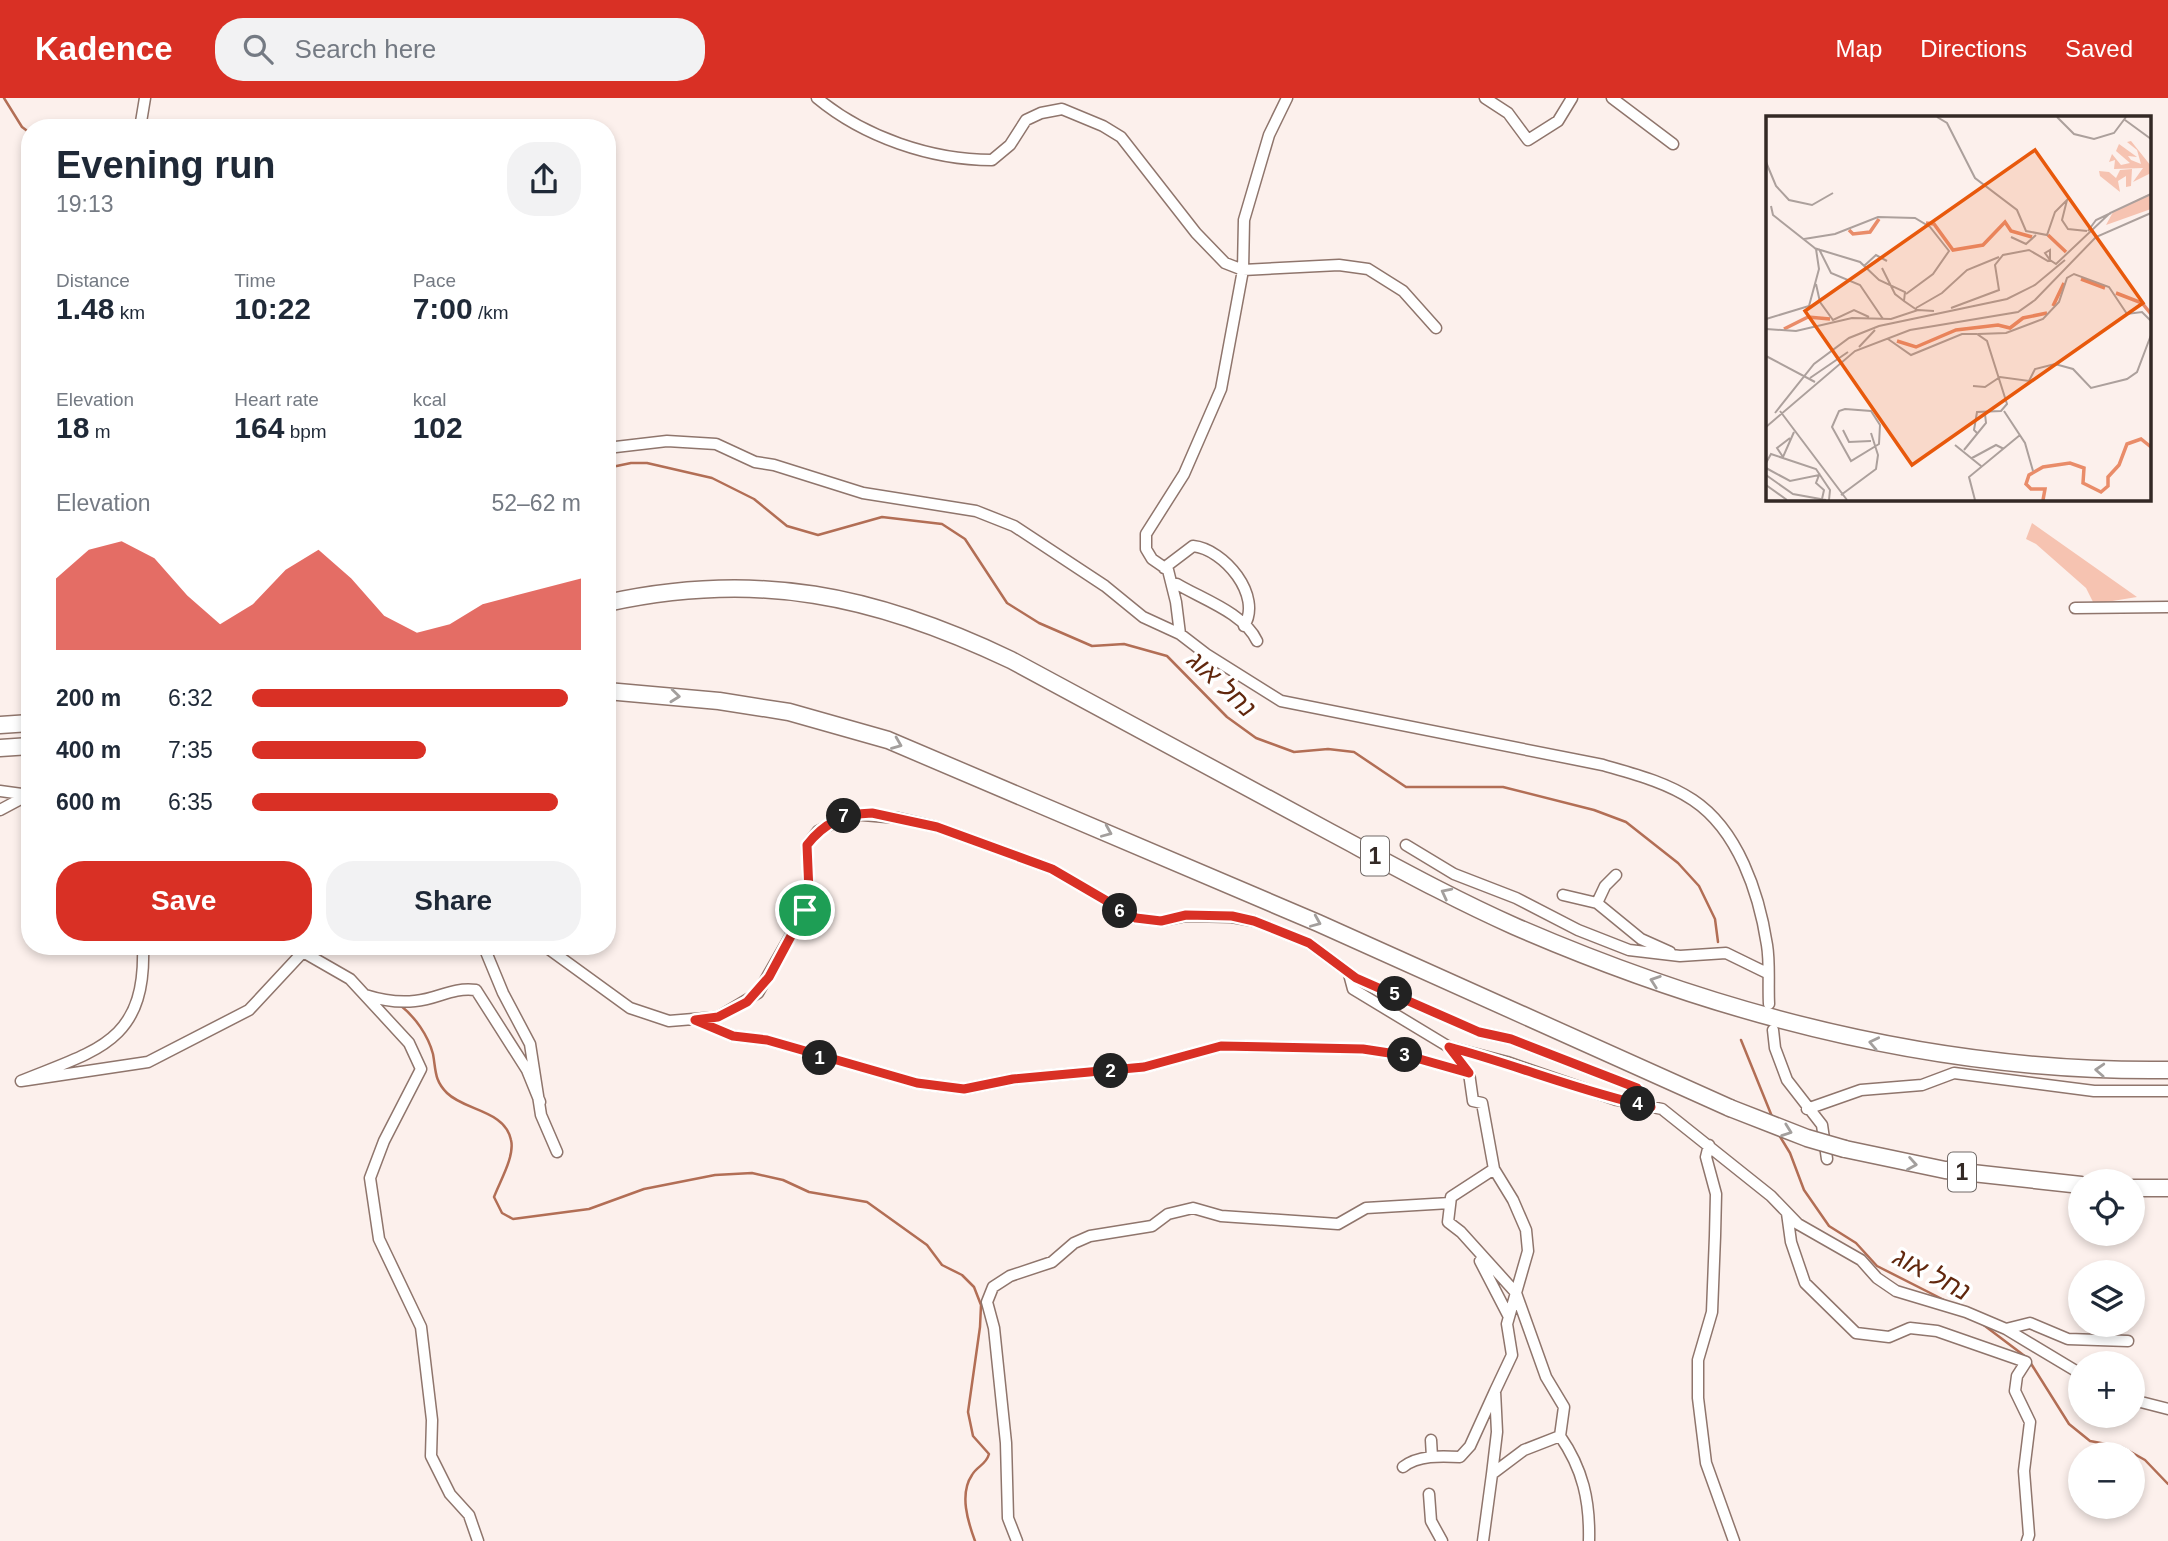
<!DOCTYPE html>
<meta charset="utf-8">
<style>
:root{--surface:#fff;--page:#f2f2f3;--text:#1f2937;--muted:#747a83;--accent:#d93025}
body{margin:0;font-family:Helvetica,"Noto Sans Hebrew",sans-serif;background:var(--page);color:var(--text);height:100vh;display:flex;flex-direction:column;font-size:26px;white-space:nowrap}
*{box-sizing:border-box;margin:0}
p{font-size:23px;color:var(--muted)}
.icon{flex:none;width:38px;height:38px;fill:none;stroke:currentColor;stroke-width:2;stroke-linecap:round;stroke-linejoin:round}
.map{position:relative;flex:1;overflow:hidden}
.panel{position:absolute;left:21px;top:21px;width:595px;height:836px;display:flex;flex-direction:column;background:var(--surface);border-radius:28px;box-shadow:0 4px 10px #0003}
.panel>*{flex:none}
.buttons{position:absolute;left:2068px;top:1071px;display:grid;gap:14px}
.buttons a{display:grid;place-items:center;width:77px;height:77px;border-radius:50%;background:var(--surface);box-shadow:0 4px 10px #0003;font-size:35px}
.pin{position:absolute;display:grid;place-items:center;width:60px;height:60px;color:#fff;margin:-30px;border:4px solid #fff;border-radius:50%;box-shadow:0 2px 7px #0007}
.km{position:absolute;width:35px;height:35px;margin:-18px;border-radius:50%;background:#222;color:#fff;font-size:19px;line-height:35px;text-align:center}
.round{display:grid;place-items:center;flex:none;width:74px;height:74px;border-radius:28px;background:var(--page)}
.summary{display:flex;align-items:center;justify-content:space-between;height:119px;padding:0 35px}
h1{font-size:38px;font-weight:800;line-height:52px}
.figures{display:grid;grid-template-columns:repeat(3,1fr);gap:10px;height:119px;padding:7px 35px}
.figures div{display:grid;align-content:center}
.figures b{font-size:30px;font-weight:800}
.figures small{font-size:19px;font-weight:400}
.figures p{font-size:19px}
.chart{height:196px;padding:14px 35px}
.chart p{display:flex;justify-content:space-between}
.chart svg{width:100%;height:126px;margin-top:7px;fill:var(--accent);opacity:.7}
.button{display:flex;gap:14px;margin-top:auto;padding:14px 35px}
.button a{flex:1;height:80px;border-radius:28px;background:var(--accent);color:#fff;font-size:28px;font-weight:800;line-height:80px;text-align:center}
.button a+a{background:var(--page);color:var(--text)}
ul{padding:0 35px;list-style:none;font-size:23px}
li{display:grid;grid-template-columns:112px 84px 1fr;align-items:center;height:52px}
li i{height:18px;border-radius:9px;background:var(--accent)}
header{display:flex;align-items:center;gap:42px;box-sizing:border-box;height:98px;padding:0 35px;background:var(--accent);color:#fff}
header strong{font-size:33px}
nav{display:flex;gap:38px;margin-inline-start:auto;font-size:24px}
.search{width:490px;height:63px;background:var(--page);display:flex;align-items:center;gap:18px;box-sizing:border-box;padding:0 24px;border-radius:28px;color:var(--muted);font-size:26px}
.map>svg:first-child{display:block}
.green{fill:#f6c3b1}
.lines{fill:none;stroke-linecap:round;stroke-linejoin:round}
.stream{stroke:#b26e55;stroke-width:2.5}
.minor-casing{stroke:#8f756c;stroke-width:13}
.trunk-casing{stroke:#8f756c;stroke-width:19}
.minor{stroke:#fff;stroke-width:10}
.trunk{stroke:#fff;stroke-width:16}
.trunk-bridge-casing{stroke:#8f756c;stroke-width:19;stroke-linecap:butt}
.trunk-bridge{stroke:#fff;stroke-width:16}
.oneway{stroke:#a39f9d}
.route-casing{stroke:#fff;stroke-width:14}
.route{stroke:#d93025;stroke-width:9}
.labels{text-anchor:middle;stroke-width:7;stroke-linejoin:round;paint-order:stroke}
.shield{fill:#fff;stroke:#706966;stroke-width:2}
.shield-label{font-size:23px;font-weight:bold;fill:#332925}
.water-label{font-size:26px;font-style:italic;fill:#61270d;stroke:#fff}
.inset-river{fill:none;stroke:#e98c69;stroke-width:3.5}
.inset-road{fill:none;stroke:#aca09c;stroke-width:2}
.view{fill:#e8590c;fill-opacity:0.15;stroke:#e8590c;stroke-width:3.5}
.inset-edge{fill:none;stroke:#332925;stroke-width:3.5}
</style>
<header>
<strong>Kadence</strong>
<div class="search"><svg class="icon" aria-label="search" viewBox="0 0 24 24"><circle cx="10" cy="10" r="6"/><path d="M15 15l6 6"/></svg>Search here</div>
<nav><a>Map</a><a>Directions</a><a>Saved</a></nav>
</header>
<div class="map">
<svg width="2168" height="1443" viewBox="0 0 2168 1443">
<rect width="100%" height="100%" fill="#fcf0ec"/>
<path class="green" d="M 2032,425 L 2137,499 L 2094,506 L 2086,490 L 2036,446 L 2026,441 Z"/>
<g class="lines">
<path class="stream" d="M 4,0 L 22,29 L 30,35
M 607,370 L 631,365 L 647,365 L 712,380 L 754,401 L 787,428 L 818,437 L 882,419 L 942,426 L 965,441 L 1007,505 L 1039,525 L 1092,548 L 1124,546 L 1167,558 L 1227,619 L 1256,640 L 1294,654 L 1328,651 L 1354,654 L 1406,689 L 1503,689 L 1594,712 L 1626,724 L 1678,765 L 1699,788 L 1715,821 L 1718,844
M 400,907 C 415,919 428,937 433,956 C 436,972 434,982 447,995 C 465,1013 505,1012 511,1042 C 515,1058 500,1083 494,1099 L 502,1115 L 513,1121 L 589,1111 L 644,1091 L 715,1077 L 752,1075 L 783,1082 L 809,1094 L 867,1104 L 927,1147 L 942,1167 L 962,1177 L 974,1189 L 981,1207 L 980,1229 L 968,1314 L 973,1338 L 989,1356 C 986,1367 977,1368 972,1377 C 959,1396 968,1424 975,1443
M 1741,942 L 1773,1021
M 1779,1037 L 1790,1055 L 1804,1092 L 1829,1128 L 1856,1145 L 1877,1168 L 1946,1203
M 1981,1225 L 2026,1259
M 2030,1264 L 2069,1326 L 2090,1343 L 2122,1349 L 2145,1362 L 2168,1386"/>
<defs>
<path id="minor" d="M 817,0 C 864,39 931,62 992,62 L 1010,47 L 1026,22 L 1041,15 L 1062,11 L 1103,28 L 1121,39 L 1196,135 L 1225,165 L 1243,172 L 1339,167 L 1368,171 L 1403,193 L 1436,230
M 1287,0 L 1269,37 L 1244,122 L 1243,172 L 1221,291 L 1184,376 L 1146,436 L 1146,451 L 1152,461 L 1168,472 L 1176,504 L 1180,536 L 1206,556 L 1281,603 L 1603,667 C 1634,676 1666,684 1693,702 C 1738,732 1759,795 1767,847 C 1770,865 1768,886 1769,906
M 1485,0 L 1508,15 L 1528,42 L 1558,23 L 1572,0
M 1612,0 L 1673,46
M 140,30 L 145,0
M 607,350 L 667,343 L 716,346 L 755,364 L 774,367 L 863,395 L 976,413 L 1014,428 L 1105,488 L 1143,519 L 1180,536
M 1164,470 L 1193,448 C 1224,451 1263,498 1244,528
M 1172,487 L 1177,486 C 1202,501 1244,515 1257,543
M 2075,510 L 2168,509
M 0,693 L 29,697
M 0,712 L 30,696
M 1406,747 L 1454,776 L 1516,800 L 1578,832 L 1629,852 L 1680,858 L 1726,855 L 1767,875
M 1563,797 L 1597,805 L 1641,841 L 1670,854
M 1597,805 L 1605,788 L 1616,777
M 143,849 C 146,944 97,952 21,983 L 148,964 L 249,912 L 303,854 L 350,881 L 409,945 L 421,971 L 384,1043 L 370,1080 L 379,1141 L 421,1229 L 432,1322 L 431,1358 L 450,1396 L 469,1417 L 478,1443
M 484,849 L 503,895 L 530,946 L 541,1017 L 557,1054
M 546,849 L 630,910 L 669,923 L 718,919 L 758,895 L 799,823 L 809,794 L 807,747 L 818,733 L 851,716 L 898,720 L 937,729 L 1052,771 L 1136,820 L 1161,823 L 1186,818 L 1232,819 L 1254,823 L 1309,845 L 1356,880 L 1479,934 L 1511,941 L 1637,990 L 1651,1009
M 1349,876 L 1353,891 L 1449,949 L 1507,964 L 1617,1002 L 1662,1011 L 1771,1098 L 1798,1126 L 1861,1162 L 1877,1180 L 1896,1193 L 1966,1214 L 2006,1231 L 2081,1276
M 365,897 C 381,902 398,905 415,903 C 439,901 451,889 476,892 L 527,972 L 540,1004
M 696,922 L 733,938 L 767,942 L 917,985 L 964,991 L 1013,981 L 1144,969 L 1221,948 L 1363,951 L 1409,958 L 1469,975
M 1773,932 L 1775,950 L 1787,982 L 1822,1027 L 1827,1061
M 1449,949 L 1469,975 L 1473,1003 L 1482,1005 L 1494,1071 L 1451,1099 L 1448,1124 L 1461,1134 L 1516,1195 L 1546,1279 L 1564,1309 L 1560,1338 C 1583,1371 1590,1403 1589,1443
M 1807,1011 L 1861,992 L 1922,987 L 1954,975 L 2094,993 L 2168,993
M 1709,1047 L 1706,1059 L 1716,1096 L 1715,1138 L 1712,1214 L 1698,1262 L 1698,1300 L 1706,1365 L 1734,1443
M 1787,1115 L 1791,1144 L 1805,1185 L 1856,1235 L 1889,1239 L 1910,1230 L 1937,1233 L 2026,1264 L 2017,1278 L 2015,1293 L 2030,1324 L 2024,1373 L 2029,1437 L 2027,1443
M 1480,1163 L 1509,1219
M 2006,1231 L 2030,1225 L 2068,1241 L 2128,1243
M 2133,1302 L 2168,1311
M 1431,1342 L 1432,1359
M 1403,1369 C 1418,1357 1441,1358 1460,1359 L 1470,1348 L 1495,1293
M 1492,1376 L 1497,1334 L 1495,1293 L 1512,1257 L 1507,1226 L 1528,1153 L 1526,1132 L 1513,1102 L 1494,1071
M 1429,1396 L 1431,1423 L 1442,1443
M 1017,1443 L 1008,1420 L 1006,1345 L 994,1230 L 987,1204 L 993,1189 L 1010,1178 L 1052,1164 L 1074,1145 L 1090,1138 L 1152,1128 L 1168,1116 L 1193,1110 L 1221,1118 L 1338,1126 L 1366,1110 L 1450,1105
M 1483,1443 L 1492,1376 L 1524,1352 L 1560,1338"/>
<path id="trunk" d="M 607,505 C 757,472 875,497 1011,562 C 1117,619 1223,677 1330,734 C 1390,766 1451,800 1514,828 C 1721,918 1941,975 2168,972
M 607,593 L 719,603 L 789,614 L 888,642 L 1318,825 L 1730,1010
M 0,627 L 30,625
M 0,650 L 30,648
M 1845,1051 L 1945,1072 L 2081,1087
M 2133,1090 L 2168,1090"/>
</defs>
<use href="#minor" class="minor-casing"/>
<use href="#trunk" class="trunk-casing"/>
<use href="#minor" class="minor"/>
<use href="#trunk" class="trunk"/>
<defs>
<path id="trunk-bridge" d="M 1730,1010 L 1807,1040 L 1845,1051"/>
</defs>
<use href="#trunk-bridge" class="trunk-bridge-casing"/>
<use href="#trunk-bridge" class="trunk-bridge"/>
</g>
<defs><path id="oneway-chevron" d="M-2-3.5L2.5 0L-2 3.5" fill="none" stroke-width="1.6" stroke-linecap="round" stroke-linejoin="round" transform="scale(1.75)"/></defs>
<g class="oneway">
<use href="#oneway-chevron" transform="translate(675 598) rotate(6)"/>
<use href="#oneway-chevron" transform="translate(897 646) rotate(22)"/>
<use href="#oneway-chevron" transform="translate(1107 734) rotate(23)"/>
<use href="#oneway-chevron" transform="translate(1446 795) rotate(-153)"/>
<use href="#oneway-chevron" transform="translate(1316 824) rotate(23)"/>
<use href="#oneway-chevron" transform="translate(1655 883) rotate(-161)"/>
<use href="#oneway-chevron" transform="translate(1874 945) rotate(-168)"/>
<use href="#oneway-chevron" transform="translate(2100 972) rotate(-177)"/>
<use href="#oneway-chevron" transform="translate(1787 1033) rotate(20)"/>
<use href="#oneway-chevron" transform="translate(1912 1066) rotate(10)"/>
</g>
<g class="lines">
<defs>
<path id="route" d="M 872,715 L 937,729 L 1052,771 L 1136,820 L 1161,823 L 1186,817 L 1232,818 L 1254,823 L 1309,845 L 1356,880 L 1479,934 L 1511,941 L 1637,990 L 1651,1009 C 1582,994 1517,967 1449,949 L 1469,975 L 1409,958 L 1363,951 L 1221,948 L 1144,969 L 1013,981 L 964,991 L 917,985 L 767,942 L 733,938 L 695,922 L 718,919 L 747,904 L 769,879 L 805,812 L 809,794 L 807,747 C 824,725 843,716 872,715 Z"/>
</defs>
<use href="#route" class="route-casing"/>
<use href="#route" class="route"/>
</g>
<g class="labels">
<g class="shield">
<rect x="1361" y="738.5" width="28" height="39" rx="5"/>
<rect x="1948" y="1054.5" width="28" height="39" rx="5"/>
</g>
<g class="shield-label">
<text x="1375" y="766">1</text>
<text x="1962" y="1082">1</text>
</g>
<g class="water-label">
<text transform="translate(1222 586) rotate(43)" y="9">נחל אוג</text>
<text transform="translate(1932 1176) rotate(28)" y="9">נחל אוג</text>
</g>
</g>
<g transform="translate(1766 18)">
<rect width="385" height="385" fill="#fcf0ec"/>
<path d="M 365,25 L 385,50 L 385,57 L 367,66 L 377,52 L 348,53 L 349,44 L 343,46 L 346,38 L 355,49 L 364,47 L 350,35 L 353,28 L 371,41 L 362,40 L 365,44 L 375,48 L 371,34 L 361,26 ZM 366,53 L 365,70 L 360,71 L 360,60 L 352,65 L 354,76 L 334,60 L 333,55 L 343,56 L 350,62 L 354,54 ZM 385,77 L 385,93 L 340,109 L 347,96 Z" fill="#f6c3b1"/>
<path class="inset-river" d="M 160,107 L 168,108 L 187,134 L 217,129 L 239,106 L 245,115 L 266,121M 83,114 L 87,118 L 104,116 L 113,103M 282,119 L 300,136M 315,163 L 339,172M 350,177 L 376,187 L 385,198M 287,190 L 298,167M 18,213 L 42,201 L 64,203M 131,225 L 150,231 L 190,214 L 232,209 L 244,212 L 257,202 L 281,197M 277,384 L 279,373 L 265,373 L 260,368 L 263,359 L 277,351 L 304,347 L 318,352 L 317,367 L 335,376 L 342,370 L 342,361 L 353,349 L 361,328 L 375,323 L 385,331"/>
<path class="inset-road" d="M 171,1 L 181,7 L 209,62 L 251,94 L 260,115 L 281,119 L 289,96 L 301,84 L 296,104 L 302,113 L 321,115M 291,1 L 308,18 L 328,23 L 348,17 L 360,1M 359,4 L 385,23M 0,46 L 10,70 L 23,84 L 46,89 L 67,77M 322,115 L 330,104 L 345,97M 245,121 L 260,128 L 270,119M 38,123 L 69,118 L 112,101 L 149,102 L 164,111 L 183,135 L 167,158 L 140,178M 48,132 L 94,146 L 113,164 L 139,176 L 138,185 L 151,194M 53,133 L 65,157 L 94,169 L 117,203M 98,150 L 110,139 L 121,145M 116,152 L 129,178 L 138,185M 50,168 L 54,186 L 67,204 L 88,194 L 103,201M 150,192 L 176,177 L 201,154 L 233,141M 185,192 L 233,174 L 229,149 L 237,139 L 263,134 L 282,145 L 284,144 L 284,134 L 279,137 L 284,144 L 290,148 L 344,97 L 385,78M 0,203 L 43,190 L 53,153 L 50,133 L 7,99 L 5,90M 0,213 L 30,215 L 86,202 L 125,203 L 152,194 L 168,195M 212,218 L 240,217 L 277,203 L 293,186 L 301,162 L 308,158 L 343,171 L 361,198 L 376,196 L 385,205M 122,223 L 145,239 L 196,218 L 211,218 L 221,225 L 241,288 L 235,295 L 211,296 L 208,314 L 211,317M 93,231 L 109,214M 0,240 L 49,266M 44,262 L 82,236M 207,270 L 219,271 L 234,261 L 263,265 L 269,253 L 289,248 L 307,253 L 325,272 L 361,263 L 371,256 L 385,219M 79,293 L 105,295 L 114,309 L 113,328 L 85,345 L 66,311 L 73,295 ZM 14,295 L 81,384M 238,295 L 259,327 L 267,355M 9,297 L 48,248 L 83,222 L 113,210 L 241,183 L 269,169 L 299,144M 0,311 L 89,235 L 144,214 L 252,196 L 269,184 L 330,121 L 385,97M 77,314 L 83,326 L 105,325M 24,322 L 11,332 L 17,341 L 28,316M 189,329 L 215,350M 198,334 L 220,307 L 219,298M 206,342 L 230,329 L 238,333M 0,347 L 5,338 L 50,353 L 64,374 L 63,384M 0,352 L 24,365 L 53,359 L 50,367 L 58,374 L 56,383M 0,359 L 27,378 L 60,384M 0,369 L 21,384M 75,379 L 110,353 L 112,339 L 105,317M 209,384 L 203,361 L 254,319"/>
<path class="view" d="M 269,34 L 377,187 L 146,349 L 39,195 Z"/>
<rect width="385" height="385" class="inset-edge"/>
</g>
</svg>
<div class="buttons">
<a><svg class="icon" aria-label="locate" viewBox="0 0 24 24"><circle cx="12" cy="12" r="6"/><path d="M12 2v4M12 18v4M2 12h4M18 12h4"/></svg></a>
<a><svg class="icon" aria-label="layers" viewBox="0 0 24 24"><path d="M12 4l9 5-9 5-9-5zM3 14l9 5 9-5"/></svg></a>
<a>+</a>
<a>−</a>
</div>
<div class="pin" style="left:805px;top:812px;background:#1e9e55"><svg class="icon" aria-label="arrive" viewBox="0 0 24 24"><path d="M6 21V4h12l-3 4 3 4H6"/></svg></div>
<b class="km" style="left:820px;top:960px">1</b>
<b class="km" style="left:1111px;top:973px">2</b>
<b class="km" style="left:1405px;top:957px">3</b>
<b class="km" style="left:1638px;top:1006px">4</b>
<b class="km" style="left:1395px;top:896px">5</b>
<b class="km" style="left:1120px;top:813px">6</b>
<b class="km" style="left:844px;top:718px">7</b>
<section class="panel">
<div class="summary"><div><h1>Evening run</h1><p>19:13</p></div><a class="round"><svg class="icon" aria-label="share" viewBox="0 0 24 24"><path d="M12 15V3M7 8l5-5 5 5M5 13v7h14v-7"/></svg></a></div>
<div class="figures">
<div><p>Distance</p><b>1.48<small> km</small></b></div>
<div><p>Time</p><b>10:22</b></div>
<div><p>Pace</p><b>7:00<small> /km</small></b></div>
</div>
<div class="figures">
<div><p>Elevation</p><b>18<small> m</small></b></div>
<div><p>Heart rate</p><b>164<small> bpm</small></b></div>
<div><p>kcal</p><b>102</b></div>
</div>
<div class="chart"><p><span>Elevation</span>52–62 m</p>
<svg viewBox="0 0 160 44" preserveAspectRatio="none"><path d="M0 44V19L10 9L20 6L30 12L40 25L50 35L60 28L70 16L80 9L90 19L100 32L110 38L120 35L130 28L140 25L150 22L160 19V44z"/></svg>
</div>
<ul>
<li><b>200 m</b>6:32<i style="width:96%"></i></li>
<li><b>400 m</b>7:35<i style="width:53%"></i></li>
<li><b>600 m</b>6:35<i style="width:93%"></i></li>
</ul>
<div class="button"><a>Save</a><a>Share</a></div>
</section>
</div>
